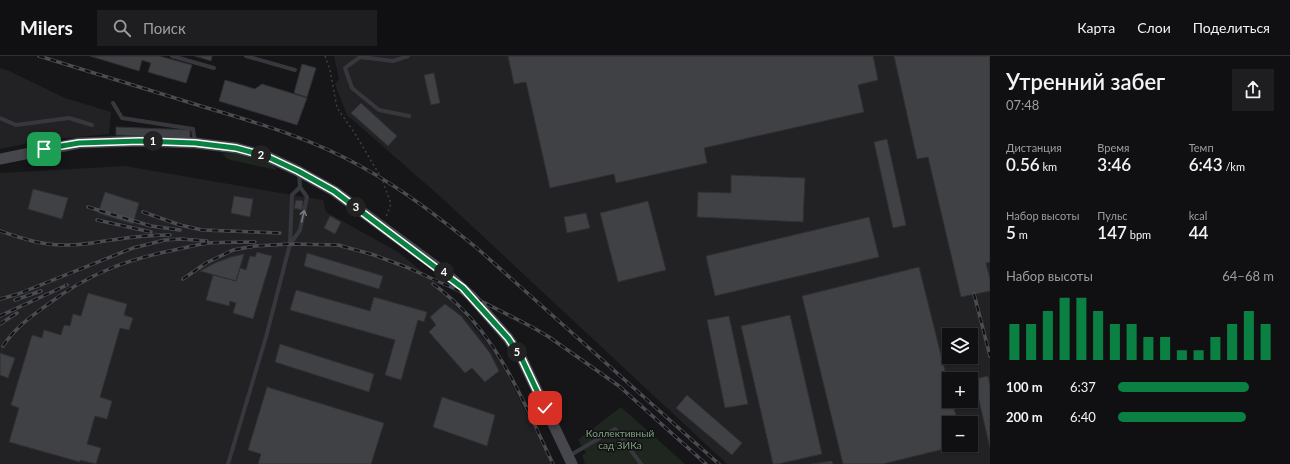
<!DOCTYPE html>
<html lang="ru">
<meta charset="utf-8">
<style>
:root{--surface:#101012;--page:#1e1e20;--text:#f1f3f6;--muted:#9c9d9f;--line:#303032;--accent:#0b8043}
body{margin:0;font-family:Lato,sans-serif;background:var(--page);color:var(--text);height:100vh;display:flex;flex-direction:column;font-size:15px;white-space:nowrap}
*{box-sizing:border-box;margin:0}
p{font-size:13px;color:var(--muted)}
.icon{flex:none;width:22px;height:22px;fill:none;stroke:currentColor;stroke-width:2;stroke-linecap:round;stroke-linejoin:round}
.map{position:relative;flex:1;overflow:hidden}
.panel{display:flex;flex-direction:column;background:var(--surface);width:300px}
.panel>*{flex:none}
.controls{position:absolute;left:942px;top:272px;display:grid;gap:8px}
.controls a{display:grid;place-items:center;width:36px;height:36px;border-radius:0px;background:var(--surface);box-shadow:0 1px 3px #0004,0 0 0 1px var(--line);font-size:20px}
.pin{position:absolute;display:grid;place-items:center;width:34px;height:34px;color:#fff;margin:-17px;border-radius:8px;box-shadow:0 2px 6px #0006}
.km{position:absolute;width:20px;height:20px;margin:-10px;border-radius:50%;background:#222;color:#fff;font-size:11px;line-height:20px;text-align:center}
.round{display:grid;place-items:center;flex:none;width:42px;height:42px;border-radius:0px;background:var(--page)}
.headline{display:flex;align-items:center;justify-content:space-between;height:68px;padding:0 16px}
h1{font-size:22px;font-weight:600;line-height:30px}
.stats{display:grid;grid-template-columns:repeat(3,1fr);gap:6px;height:68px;padding:4px 16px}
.stats div{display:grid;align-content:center}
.stats b{font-size:17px;font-weight:600}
.stats small{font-size:11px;font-weight:400}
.stats p{font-size:11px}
.chart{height:112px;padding:8px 16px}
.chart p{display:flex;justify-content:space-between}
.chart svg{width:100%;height:72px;margin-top:4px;stroke:var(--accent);stroke-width:6}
ul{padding:0 16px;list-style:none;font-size:13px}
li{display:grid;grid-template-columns:64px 48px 1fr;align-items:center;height:30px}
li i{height:10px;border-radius:5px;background:var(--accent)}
header{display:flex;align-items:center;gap:24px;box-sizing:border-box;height:56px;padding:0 20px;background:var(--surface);border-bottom:1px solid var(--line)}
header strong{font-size:19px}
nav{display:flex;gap:22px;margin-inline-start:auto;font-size:14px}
.search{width:280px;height:36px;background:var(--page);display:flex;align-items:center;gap:10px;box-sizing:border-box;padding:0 14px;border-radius:0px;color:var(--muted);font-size:15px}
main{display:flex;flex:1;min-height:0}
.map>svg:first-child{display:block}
.built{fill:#222225;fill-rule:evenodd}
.green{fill:#1e261f}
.building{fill:#404145;stroke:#303034}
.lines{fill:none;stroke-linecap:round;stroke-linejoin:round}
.path{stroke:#3d3f44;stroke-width:1.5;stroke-dasharray:2 3;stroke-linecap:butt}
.service{stroke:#37383d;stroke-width:4}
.secondary{stroke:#45474d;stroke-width:11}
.rail-casing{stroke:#4a4c52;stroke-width:3.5}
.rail{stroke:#111113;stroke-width:2;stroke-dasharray:6;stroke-linecap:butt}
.oneway{stroke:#757881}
.route-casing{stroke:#fff;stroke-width:8}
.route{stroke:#0b8043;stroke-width:5}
.labels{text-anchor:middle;stroke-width:3;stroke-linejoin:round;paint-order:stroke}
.park-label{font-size:10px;fill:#7fa381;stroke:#111113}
</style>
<header>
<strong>Milers</strong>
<div class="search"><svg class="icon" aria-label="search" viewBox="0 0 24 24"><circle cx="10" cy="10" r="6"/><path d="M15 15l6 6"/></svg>Поиск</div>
<nav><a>Карта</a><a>Слои</a><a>Поделиться</a></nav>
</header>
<main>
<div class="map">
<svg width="990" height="408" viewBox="0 0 990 408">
<rect width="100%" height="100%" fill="#161618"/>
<path class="built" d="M 334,0 L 990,0 L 990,408 L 727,408 L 443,143 L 347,59 L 335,28 L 339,23 ZM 949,279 L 971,279 L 971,301 L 949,301 ZM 949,323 L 971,323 L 971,345 L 949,345 ZM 949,367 L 971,367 L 971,389 L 949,389 Z
M 0,12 L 9,15 L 65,42 L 111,56 L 109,78 L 45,84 L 0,93 Z
M 125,110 L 292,139 L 323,144 L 326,156 L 398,196 L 430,222 L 466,261 L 488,288 L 505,314 L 539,383 L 551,408 L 0,408 L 0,117 Z"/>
<path class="green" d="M 222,97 L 237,98 L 273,109 L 277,114 L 227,103 Z
M 621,351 L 685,408 L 585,408 L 582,399 L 586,397 L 578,384 Z"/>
<path class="building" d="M 90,0 L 159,0 L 192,9 L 186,27 L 148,16 L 151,7 L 142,4 L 139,15 Z
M 195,0 L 212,0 L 211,5 Z
M 508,0 L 873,0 L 878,24 L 858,29 L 864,56 L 704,92 L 707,107 L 616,127 L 614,118 L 550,132 L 526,26 L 514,28 Z
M 894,0 L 990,0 L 990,206 L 986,207 L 990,223 L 990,235 L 961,241 L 928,101 L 917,103 Z
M 302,8 L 316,12 L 307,41 L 294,37 Z
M 434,17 L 440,47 L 431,49 L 424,19 Z
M 225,24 L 255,33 L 262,28 L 307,42 L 297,69 L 219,45 Z
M 361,47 L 397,80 L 388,90 L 351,57 Z
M 116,71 L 190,74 L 190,82 L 116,79 Z
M 887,83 L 906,169 L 893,172 L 874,86 Z
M 731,119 L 805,122 L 803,166 L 697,161 L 698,136 L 731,137 Z
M 33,133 L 68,142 L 62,163 L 28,153 Z
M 105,136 L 139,147 L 133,168 L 98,157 Z
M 234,140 L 253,143 L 250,161 L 231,157 Z
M 296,144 L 303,145 L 302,154 L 294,152 Z
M 648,145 L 666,214 L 618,226 L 600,157 Z
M 586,157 L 590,172 L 567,177 L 564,161 Z
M 330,160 L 341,166 L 335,178 L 324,172 Z
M 869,161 L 879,201 L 715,240 L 706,200 Z
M 257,196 L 272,200 L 253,263 L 233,257 L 236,247 L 230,245 L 229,250 L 206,244 L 213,219 L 236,225 L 240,212 L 246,214 L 250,200 L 255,201 Z
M 307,197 L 383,220 L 379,233 L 304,210 Z
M 244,198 L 236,225 L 200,215 L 215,207 L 231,201 Z
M 919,211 L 949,331 L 949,345 L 952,345 L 958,367 L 949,367 L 949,389 L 960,389 L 883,408 L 843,408 L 802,240 Z
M 296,234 L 370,255 L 374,241 L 427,256 L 424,266 L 418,264 L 401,324 L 385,319 L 395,284 L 290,254 Z
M 88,237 L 127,248 L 124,259 L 133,262 L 129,274 L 120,272 L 100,341 L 112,345 L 107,363 L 95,360 L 87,388 L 101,392 L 96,408 L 80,404 L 80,406 L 9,386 L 19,352 L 11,349 L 32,279 L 42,282 L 44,274 L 61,279 L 64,269 L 70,270 L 73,258 L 81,260 Z
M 445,248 L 461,260 L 490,297 L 499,315 L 485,326 L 472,312 L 465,317 L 429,276 L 436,269 L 430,261 Z
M 790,259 L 822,398 L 778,408 L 773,408 L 741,270 Z
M 729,260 L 748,348 L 725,352 L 707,264 Z
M 280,288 L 374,318 L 369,336 L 275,306 Z
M 0,297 L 15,302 L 8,322 L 0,319 Z
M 988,320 L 990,330 L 990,392 L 974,323 Z
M 267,331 L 384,367 L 371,408 L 258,408 L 261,398 L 248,394 Z
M 687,339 L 742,387 L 732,399 L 676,352 Z
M 442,341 L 495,359 L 487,390 L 433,371 Z
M 832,405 L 833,408 L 812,408 Z"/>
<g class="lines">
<path class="path" d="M 325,0 L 330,14 L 337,52 L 354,76 L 382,123 L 391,148 L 386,161"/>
<path class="service" d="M 172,0 L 214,12
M 246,0 L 295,14
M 408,0 L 393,5 L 360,1 L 345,12 L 352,32 L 379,54 L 409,60
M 113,47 L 122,62 L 193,73 L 195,87
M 0,62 L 16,69 L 69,62 L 92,69
M 291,187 L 300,174 L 307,141 L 300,131 L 299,117
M 569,400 L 615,373 L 641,408
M 228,408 L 266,281 L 290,188 L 292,139 L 300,131"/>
<path class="secondary" d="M 0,103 L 79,87 L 141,85 L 195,87 L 236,92 L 266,100 L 298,115 L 334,135 L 449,220 L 471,240 L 508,282 L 522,303 L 572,408"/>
<defs>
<path id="rail" d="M 39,0 C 94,17 149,34 204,51 C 258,67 313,83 362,111 C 404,134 441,163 478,193 L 719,408
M 88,151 L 151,170 L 180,174
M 143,156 L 180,169 L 202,174 L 280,177
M 97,164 L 151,176
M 0,175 C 21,182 41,189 63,189 C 80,190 96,186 112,184 C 132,181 151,179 170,179
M 183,223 L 206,207 L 233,194 L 255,190 L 290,188 L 338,189 L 374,199 L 406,211 L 471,240 L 532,271 L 549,281 L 619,330 L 706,408
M 433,228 C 442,234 449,241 457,248 C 503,291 526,352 553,408
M 974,238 L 990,300
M 0,243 L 18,238 L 133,192 L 165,184 L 181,183 L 207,185
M 15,244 L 41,235
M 0,260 L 67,229
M 0,268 L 17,257
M 3,290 C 15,272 29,262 47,249 C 89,217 128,203 179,193 C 189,191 199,188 209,187 C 224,186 240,186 255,186"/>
</defs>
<use href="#rail" class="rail-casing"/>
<use href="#rail" class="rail"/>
</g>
<defs><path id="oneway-shaft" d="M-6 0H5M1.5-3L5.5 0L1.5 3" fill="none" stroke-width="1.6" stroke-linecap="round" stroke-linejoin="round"/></defs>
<use class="oneway" href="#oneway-shaft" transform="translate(303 160) rotate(-77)"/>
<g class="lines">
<defs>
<path id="route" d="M 44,93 L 79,87 L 140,85 L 195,87 L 236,92 L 266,100 L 298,115 L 334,135 L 463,232 L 508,282 L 522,303 L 545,352"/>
</defs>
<use href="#route" class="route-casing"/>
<use href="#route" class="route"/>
</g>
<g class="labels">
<g class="park-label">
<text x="620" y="381">Коллективный<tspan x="620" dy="12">сад ЗИКа</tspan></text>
</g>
</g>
</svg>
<div class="controls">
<a><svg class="icon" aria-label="layers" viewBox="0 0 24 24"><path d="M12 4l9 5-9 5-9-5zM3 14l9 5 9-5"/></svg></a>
<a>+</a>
<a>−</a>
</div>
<div class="pin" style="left:44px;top:93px;background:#1e9e55"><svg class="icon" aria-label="arrive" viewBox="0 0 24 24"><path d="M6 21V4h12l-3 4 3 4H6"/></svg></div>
<div class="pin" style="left:545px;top:352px;background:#d93025"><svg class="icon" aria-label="check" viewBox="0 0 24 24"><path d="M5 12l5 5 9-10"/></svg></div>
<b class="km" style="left:153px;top:85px">1</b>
<b class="km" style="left:261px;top:99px">2</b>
<b class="km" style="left:356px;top:151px">3</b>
<b class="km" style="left:444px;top:216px">4</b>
<b class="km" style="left:517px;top:296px">5</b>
</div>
<section class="panel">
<div class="headline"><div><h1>Утренний забег</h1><p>07:48</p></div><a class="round"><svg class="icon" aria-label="share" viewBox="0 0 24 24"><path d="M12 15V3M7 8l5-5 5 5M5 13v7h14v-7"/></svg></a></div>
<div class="stats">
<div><p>Дистанция</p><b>0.56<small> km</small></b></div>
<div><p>Время</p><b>3:46</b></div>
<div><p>Темп</p><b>6:43<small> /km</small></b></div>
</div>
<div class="stats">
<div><p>Набор высоты</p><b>5<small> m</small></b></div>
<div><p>Пульс</p><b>147<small> bpm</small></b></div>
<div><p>kcal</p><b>44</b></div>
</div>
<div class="chart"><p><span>Набор высоты</span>64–68 m</p>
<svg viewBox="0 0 160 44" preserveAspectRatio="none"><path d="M5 44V22M15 44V22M25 44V14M35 44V6M45 44V6M55 44V14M65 44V22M75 44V22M85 44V30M95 44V30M105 44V38M115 44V38M125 44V30M135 44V22M145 44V14M155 44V22"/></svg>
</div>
<ul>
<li><b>100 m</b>6:37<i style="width:84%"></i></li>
<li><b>200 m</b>6:40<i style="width:82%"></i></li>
</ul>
</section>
</main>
